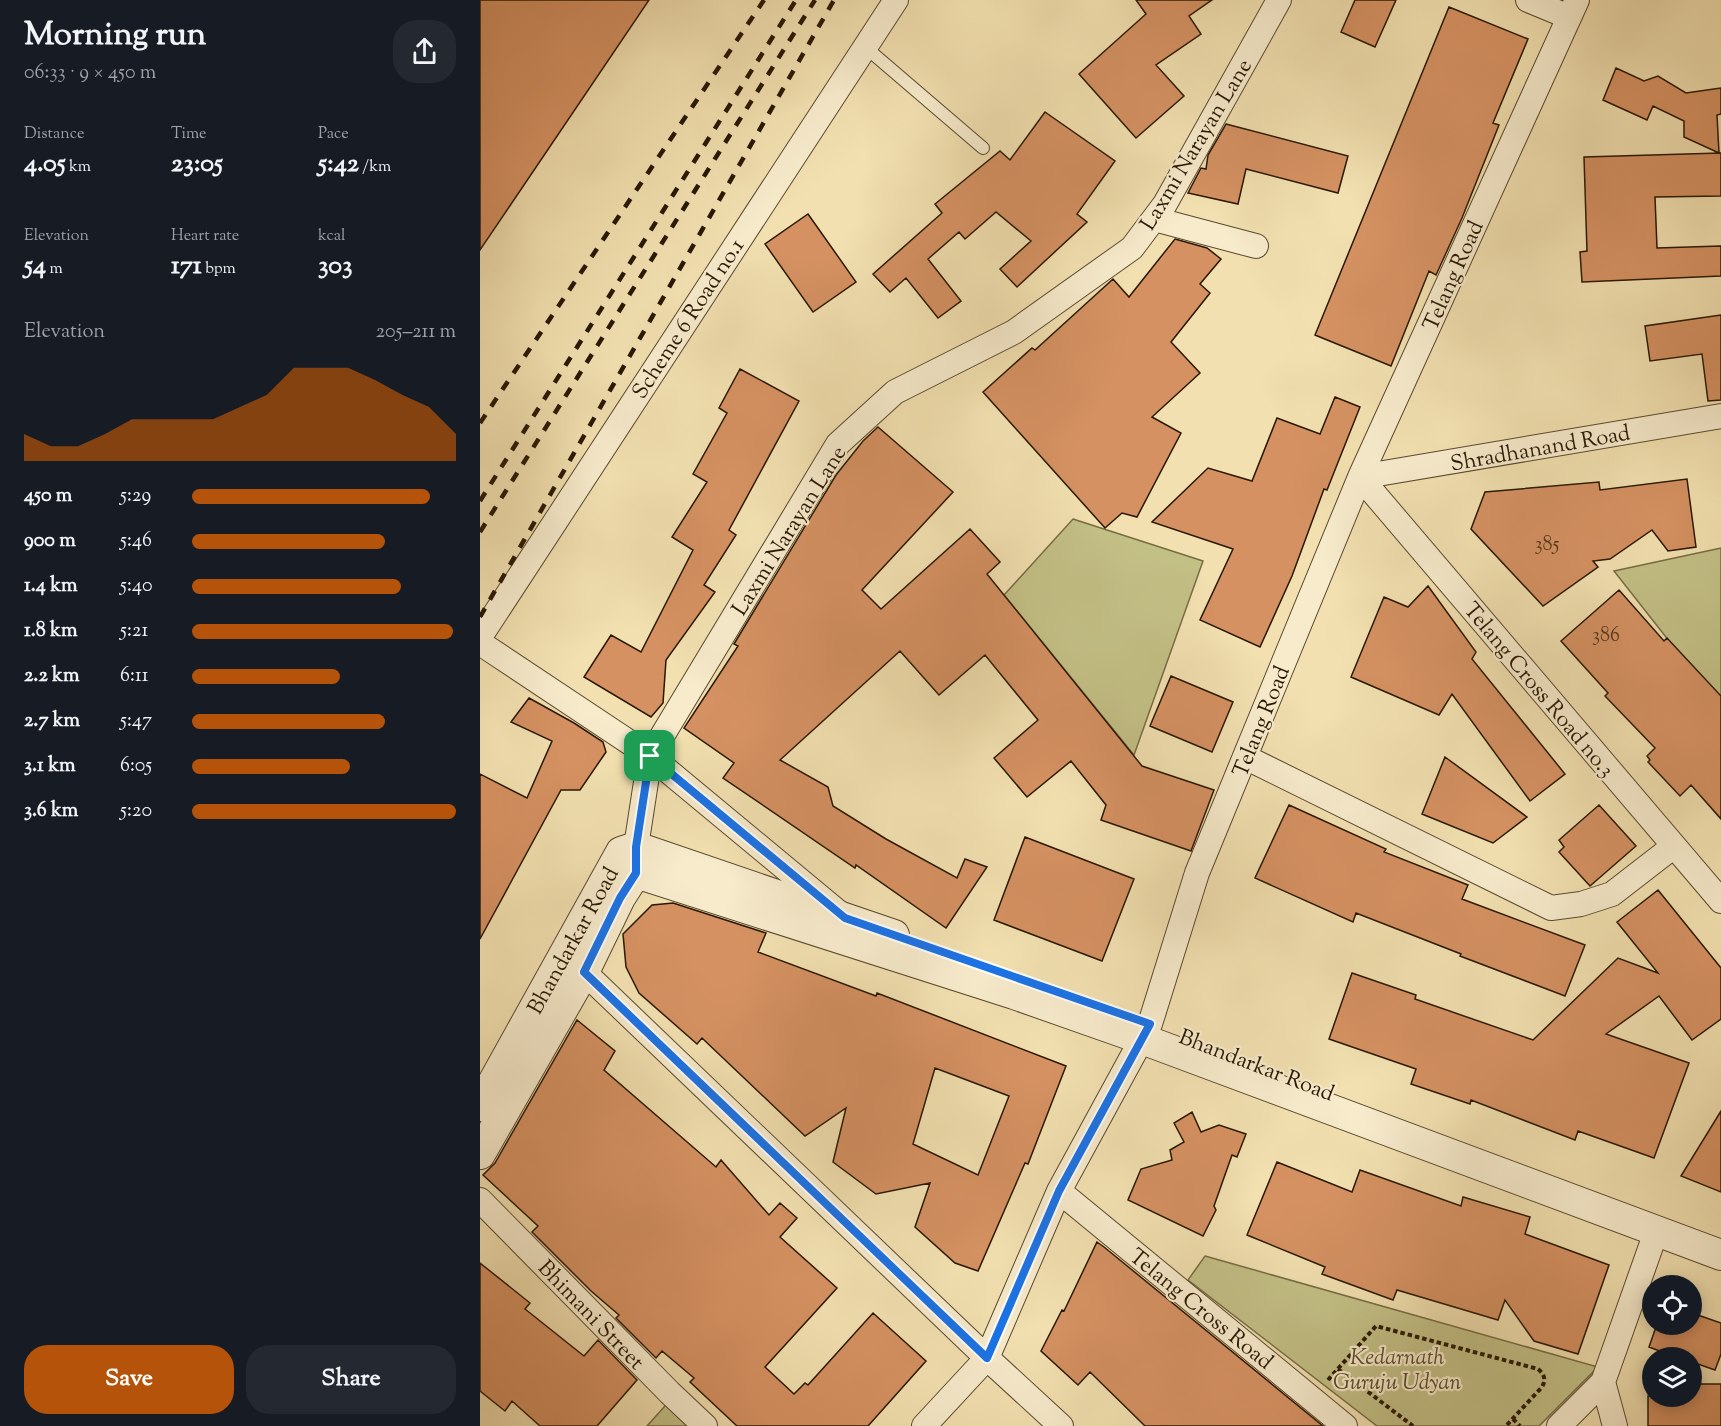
<!DOCTYPE html>
<meta charset="utf-8">
<style>
:root{--surface:#171b24;--page:#242831;--text:#f1f3f6;--muted:#9ea1a6;--accent:#b45309}
body{margin:0;font-family:"Sorts Mill Goudy",serif;background:var(--page);color:var(--text);height:100vh;display:flex;flex-direction:column;font-size:22px;white-space:nowrap}
*{box-sizing:border-box;margin:0}
p{font-size:20px;color:var(--muted)}
.icon{flex:none;width:33px;height:33px;fill:none;stroke:currentColor;stroke-width:2;stroke-linecap:round;stroke-linejoin:round}
.map{position:relative;flex:1;overflow:hidden}
.details{display:flex;flex-direction:column;background:var(--surface);width:480px}
.details>*{flex:none}
.tools{position:absolute;left:1162px;top:1275px;display:grid;gap:12px}
.tools a{display:grid;place-items:center;width:60px;height:60px;border-radius:50%;background:var(--surface);box-shadow:0 3px 15px #0003;font-size:30px}
.pin{position:absolute;display:grid;place-items:center;width:51px;height:51px;color:#fff;margin:-26px;border-radius:12px;box-shadow:0 3px 9px #0006}
.round{display:grid;place-items:center;flex:none;width:63px;height:63px;border-radius:24px;background:var(--page)}
.overview{display:flex;align-items:center;justify-content:space-between;height:102px;padding:0 24px}
h1{font-size:33px;font-weight:700;line-height:45px}
.figures{display:grid;grid-template-columns:repeat(3,1fr);gap:9px;height:102px;padding:6px 24px}
.figures div{display:grid;align-content:center}
.figures b{font-size:26px;font-weight:700}
.figures small{font-size:16px;font-weight:400}
.figures p{font-size:16px}
.chart{height:168px;padding:12px 24px}
.chart p{display:flex;justify-content:space-between}
.chart svg{width:100%;height:108px;margin-top:6px;fill:var(--accent);opacity:.7}
.action{display:flex;gap:12px;margin-top:auto;padding:12px 24px}
.action a{flex:1;height:69px;border-radius:24px;background:var(--accent);color:#fff;font-size:24px;font-weight:700;line-height:69px;text-align:center}
.action a+a{background:var(--page);color:var(--text)}
ul{padding:0 24px;list-style:none;font-size:20px}
li{display:grid;grid-template-columns:96px 72px 1fr;align-items:center;height:45px}
li i{height:15px;border-radius:8px;background:var(--accent)}
main{display:flex;flex:1;min-height:0}
.map>svg:first-child{display:block}
.green{fill:#c3c086;stroke:#766c44;stroke-width:1.5}
.building{fill:#d59162;stroke:#281703;stroke-width:1.5;fill-rule:evenodd}
.lines{fill:none;stroke-linecap:round;stroke-linejoin:round}
.service-casing{stroke:#5a492e;stroke-width:14}
.minor-casing{stroke:#5a492e;stroke-width:26}
.tertiary-casing{stroke:#5a492e;stroke-width:32}
.path{stroke:#281703;stroke-width:4;stroke-dasharray:4.5 3;stroke-linecap:butt}
.service{stroke:#f7ebcc;stroke-width:12}
.minor{stroke:#f7ebcc;stroke-width:24}
.tertiary{stroke:#f7ebcc;stroke-width:30}
.rail{stroke:#281703;stroke-width:4.5;stroke-dasharray:10 10;stroke-linecap:butt}
.route-casing{stroke:#fff;stroke-width:12}
.route{stroke:#1a73e8;stroke-width:8}
.labels{text-anchor:middle;stroke-width:4.5;stroke-linejoin:round;paint-order:stroke}
.number-label{font-size:20px;fill:#53361b}
.street-label{font-size:22px;fill:#281703;stroke:#f7ebcc}
.park-label{font-size:22px;font-style:italic;fill:#564a2a;stroke:#f7ebcc}
</style>
<main>
<section class="details">
<div class="overview"><div><h1>Morning run</h1><p>06:33 · 9 × 450 m</p></div><a class="round"><svg class="icon" aria-label="share" viewBox="0 0 24 24"><path d="M12 15V3M7 8l5-5 5 5M5 13v7h14v-7"/></svg></a></div>
<div class="figures">
<div><p>Distance</p><b>4.05<small> km</small></b></div>
<div><p>Time</p><b>23:05</b></div>
<div><p>Pace</p><b>5:42<small> /km</small></b></div>
</div>
<div class="figures">
<div><p>Elevation</p><b>54<small> m</small></b></div>
<div><p>Heart rate</p><b>171<small> bpm</small></b></div>
<div><p>kcal</p><b>303</b></div>
</div>
<div class="chart"><p><span>Elevation</span>205–211 m</p>
<svg viewBox="0 0 160 44" preserveAspectRatio="none"><path d="M0 44V33L10 38L20 38L30 33L40 27L50 27L60 27L70 27L80 22L90 17L100 6L110 6L120 6L130 11L140 17L150 22L160 33V44z"/></svg>
</div>
<ul>
<li><b>450 m</b>5:29<i style="width:90%"></i></li>
<li><b>900 m</b>5:46<i style="width:73%"></i></li>
<li><b>1.4 km</b>5:40<i style="width:79%"></i></li>
<li><b>1.8 km</b>5:21<i style="width:99%"></i></li>
<li><b>2.2 km</b>6:11<i style="width:56%"></i></li>
<li><b>2.7 km</b>5:47<i style="width:73%"></i></li>
<li><b>3.1 km</b>6:05<i style="width:60%"></i></li>
<li><b>3.6 km</b>5:20<i style="width:100%"></i></li>
</ul>
<div class="action"><a>Save</a><a>Share</a></div>
</section>
<div class="map">
<svg width="1241" height="1426" viewBox="0 0 1241 1426">
<rect width="100%" height="100%" fill="#f2e0b0"/>
<filter id="stains"><feTurbulence type="fractalNoise" baseFrequency=".00333" numOctaves="4"/><feColorMatrix values="0 0 0 0 .2 0 0 0 0 .09 0 0 0 0 .02 0 0 0 .5 -.17"/></filter>
<radialGradient id="worn" r=".72"><stop offset=".6" stop-color="#630" stop-opacity="0"/><stop offset="1" stop-color="#630" stop-opacity=".3"/></radialGradient>
<path class="green" d="M 593,519 L 723,561 L 654,755 L 524,595 Z
M 1241,548 L 1241,707 L 1134,571 Z
M 725,1256 L 1118,1367 L 1059,1426 L 897,1426 L 708,1280 Z
M 193,1397 L 224,1426 L 167,1426 Z"/>
<path class="building" d="M 0,0 L 169,0 L 0,250 Z
M 656,0 L 732,0 L 709,16 L 721,34 L 676,65 L 704,96 L 656,138 L 599,74 L 666,14 Z
M 875,0 L 916,0 L 895,47 L 861,32 Z
M 969,7 L 1048,39 L 1013,123 L 1019,125 L 982,218 L 956,275 L 949,271 L 911,366 L 835,335 Z
M 1136,68 L 1164,81 L 1178,76 L 1206,93 L 1241,88 L 1241,114 L 1237,115 L 1239,153 L 1204,137 L 1204,121 L 1173,106 L 1167,120 L 1123,100 Z
M 565,112 L 635,161 L 597,214 L 607,222 L 537,287 L 520,269 L 551,241 L 516,212 L 485,239 L 479,232 L 448,259 L 481,301 L 458,318 L 426,278 L 410,292 L 393,274 L 462,213 L 455,204 L 520,151 L 530,160 Z
M 746,124 L 868,156 L 858,193 L 766,169 L 758,204 L 708,193 L 721,168 L 726,169 L 728,155 Z
M 1241,153 L 1241,196 L 1175,197 L 1177,248 L 1241,246 L 1241,276 L 1102,282 L 1100,252 L 1107,251 L 1104,157 Z
M 328,214 L 376,282 L 333,312 L 285,244 Z
M 695,239 L 727,248 L 741,259 L 720,284 L 730,293 L 691,342 L 720,373 L 672,417 L 701,433 L 657,517 L 642,513 L 625,528 L 503,392 L 552,348 L 555,350 L 633,279 L 649,297 Z
M 1241,315 L 1241,400 L 1228,401 L 1222,354 L 1170,361 L 1165,326 Z
M 260,369 L 319,401 L 249,530 L 256,535 L 224,585 L 235,592 L 186,660 L 183,703 L 171,717 L 104,677 L 131,635 L 161,652 L 213,550 L 192,537 L 227,482 L 213,474 L 247,413 L 239,408 Z
M 855,397 L 880,407 L 847,490 L 844,489 L 812,576 L 780,647 L 720,620 L 753,549 L 672,522 L 728,468 L 772,481 L 797,418 L 840,434 Z
M 398,427 L 473,492 L 382,590 L 401,609 L 490,529 L 520,562 L 507,574 L 662,766 L 734,790 L 711,851 L 621,820 L 626,805 L 591,761 L 547,797 L 514,758 L 558,720 L 505,655 L 459,695 L 420,651 L 300,760 L 348,787 L 353,806 L 406,839 L 477,878 L 485,859 L 507,867 L 466,928 L 376,865 L 375,868 L 243,778 L 254,763 L 204,728 L 258,646 L 254,644 L 356,475 L 383,441 Z
M 1207,479 L 1216,547 L 1188,551 L 1172,530 L 1130,559 L 1113,561 L 1118,567 L 1063,606 L 991,529 L 1005,492 L 1119,482 L 1120,490 Z
M 948,586 L 996,652 L 992,659 L 1085,774 L 1050,801 L 972,694 L 959,715 L 871,677 L 904,597 L 928,607 Z
M 1139,590 L 1184,641 L 1187,638 L 1241,696 L 1241,819 L 1211,785 L 1200,796 L 1168,762 L 1170,760 L 1167,756 L 1175,748 L 1125,696 L 1128,693 L 1081,641 Z
M 691,676 L 753,702 L 732,752 L 670,726 Z
M 49,698 L 94,723 L 123,742 L 126,752 L 100,790 L 81,790 L 0,939 L 0,774 L 47,798 L 72,741 L 31,722 Z
M 965,757 L 1047,817 L 1013,843 L 942,814 Z
M 809,805 L 906,849 L 904,852 L 988,885 L 982,899 L 1105,945 L 1085,996 L 980,956 L 981,954 L 876,913 L 873,922 L 775,878 Z
M 1119,805 L 1156,846 L 1110,886 L 1079,852 L 1084,847 L 1079,840 Z
M 545,837 L 654,879 L 622,961 L 514,920 Z
M 1178,890 L 1241,968 L 1241,1019 L 1212,1040 L 1179,996 L 1126,1034 L 1209,1063 L 1174,1158 L 1098,1131 L 1095,1140 L 991,1100 L 990,1104 L 931,1084 L 936,1069 L 849,1039 L 872,973 L 936,995 L 935,999 L 1053,1040 L 1138,958 L 1178,973 L 1137,922 Z
M 193,903 L 286,933 L 278,952 L 396,996 L 397,993 L 586,1066 L 548,1164 L 545,1163 L 498,1271 L 475,1263 L 435,1227 L 450,1183 L 396,1194 L 353,1162 L 366,1108 L 325,1136 L 222,1038 L 217,1044 L 159,993 L 146,967 L 143,934 L 172,905 ZM 455,1068 L 529,1096 L 498,1175 L 433,1144 Z
M 97,1020 L 135,1051 L 124,1070 L 236,1167 L 241,1160 L 289,1215 L 300,1203 L 317,1218 L 300,1237 L 357,1288 L 285,1367 L 314,1394 L 325,1383 L 328,1385 L 393,1313 L 446,1361 L 388,1426 L 257,1426 L 210,1382 L 214,1378 L 182,1351 L 176,1358 L 136,1318 L 139,1315 L 111,1291 L 52,1232 L 58,1226 L 3,1175 L 15,1163 Z
M 1241,1111 L 1241,1192 L 1201,1176 Z
M 712,1112 L 721,1132 L 739,1125 L 766,1134 L 757,1157 L 752,1155 L 734,1206 L 736,1210 L 723,1236 L 648,1200 L 661,1169 L 692,1160 L 690,1150 L 704,1142 L 694,1123 Z
M 797,1162 L 872,1192 L 880,1170 L 981,1206 L 983,1197 L 1050,1217 L 1045,1234 L 1129,1265 L 1098,1354 L 1054,1341 L 1025,1300 L 1018,1320 L 917,1290 L 913,1300 L 842,1274 L 845,1267 L 767,1235 Z
M 617,1242 L 624,1247 L 843,1426 L 665,1426 L 610,1372 L 598,1385 L 561,1351 L 582,1310 L 584,1311 Z
M 0,1263 L 50,1303 L 45,1309 L 104,1356 L 118,1340 L 157,1380 L 117,1426 L 60,1426 L 32,1401 L 25,1411 L 0,1391 Z
M 1212,1313 L 1241,1323 L 1241,1354 L 1235,1370 L 1212,1362 L 1212,1358 L 1198,1358 L 1169,1347 L 1177,1324 L 1212,1324 Z
M 1212,1384 L 1241,1384 L 1241,1426 L 1168,1426 L 1168,1396 L 1212,1396 Z"/>
<g class="lines">
<defs>
<path id="service" d="M 384,46 L 503,148"/>
<path id="minor" d="M 1048,0 L 1089,17
M 674,219 L 776,246
M 880,477 L 1241,901
M 880,477 L 1241,416
M 0,637 L 416,0
M 0,643 L 170,756 L 358,912
M 765,757 L 1071,908 L 1101,904 L 1132,894 L 1194,846
M 156,865 L 156,847 L 170,756 L 358,444 L 415,392 L 534,332 L 652,248 L 685,204 L 799,0
M 104,972 L 507,1358 L 581,1426
M 579,1191 L 865,1426
M 0,1200 L 190,1393 L 225,1426
M 444,1426 L 507,1358 L 579,1191 L 670,1024 L 717,873 L 880,477 L 1097,0
M 1079,1426 L 1123,1382
M 1135,1426 L 1123,1382 L 1176,1232"/>
<path id="tertiary" d="M 0,1106 L 141,852 L 156,847 L 414,935
M 0,1154 L 104,972 L 140,898 L 156,873 L 534,994 L 662,1039 L 1241,1255"/>
</defs>
<use href="#service" class="service-casing"/>
<use href="#minor" class="minor-casing"/>
<use href="#tertiary" class="tertiary-casing"/>
<path class="path" d="M 858,1369 L 933,1426
M 848,1380 L 896,1326 L 1058,1369 C 1065,1375 1066,1380 1062,1387 L 1026,1426
M 1033,1419 L 1040,1426"/>
<use href="#service" class="service"/>
<use href="#minor" class="minor"/>
<use href="#tertiary" class="tertiary"/>
<path class="rail" d="M 0,423 L 284,0
M 0,501 L 316,0
M 0,532 L 335,0
M 0,617 L 354,0"/>
</g>
<g class="lines">
<defs>
<path id="route" d="M 170,756 L 365,918 L 670,1024 L 579,1191 L 507,1358 L 104,972 L 140,898 L 156,873 L 156,847 Z"/>
</defs>
<use href="#route" class="route-casing"/>
<use href="#route" class="route"/>
</g>
<g class="labels">
<g class="number-label">
<text x="1067" y="550">385</text>
<text x="1126" y="641">386</text>
</g>
<g class="street-label">
<text transform="translate(715 144) rotate(-59)" y="8">Laxmi Narayan Lane</text>
<text transform="translate(972 275) rotate(-66)" y="8">Telang Road</text>
<text transform="translate(207 318) rotate(-57)" y="8">Scheme 6 Road no.1</text>
<text transform="translate(1060 447) rotate(-10)" y="8">Shradhanand Road</text>
<text transform="translate(308 530) rotate(-58)" y="8">Laxmi Narayan Lane</text>
<text transform="translate(1060 689) rotate(50)" y="8">Telang Cross Road no.3</text>
<text transform="translate(780 721) rotate(-68)" y="8">Telang Road</text>
<text transform="translate(92 940) rotate(-61)" y="8">Bhandarkar Road</text>
<text transform="translate(777 1064) rotate(21)" y="8">Bhandarkar Road</text>
<text transform="translate(722 1308) rotate(39)" y="8">Telang Cross Road</text>
<text transform="translate(112 1314) rotate(46)" y="8">Bhimani Street</text>
</g>
<g class="park-label">
<text x="917" y="1364">Kedarnath<tspan x="917" dy="25">Guruju Udyan</tspan></text>
</g>
</g>
<rect width="100%" height="100%" filter="url(#stains)"/>
<rect width="100%" height="100%" fill="url(#worn)"/>
</svg>
<div class="tools">
<a><svg class="icon" aria-label="locate" viewBox="0 0 24 24"><circle cx="12" cy="12" r="6"/><path d="M12 2v4M12 18v4M2 12h4M18 12h4"/></svg></a>
<a><svg class="icon" aria-label="layers" viewBox="0 0 24 24"><path d="M12 4l9 5-9 5-9-5zM3 14l9 5 9-5"/></svg></a>
</div>
<div class="pin" style="left:170px;top:756px;background:#1e9e55"><svg class="icon" aria-label="arrive" viewBox="0 0 24 24"><path d="M6 21V4h12l-3 4 3 4H6"/></svg></div>
</div>
</main>
